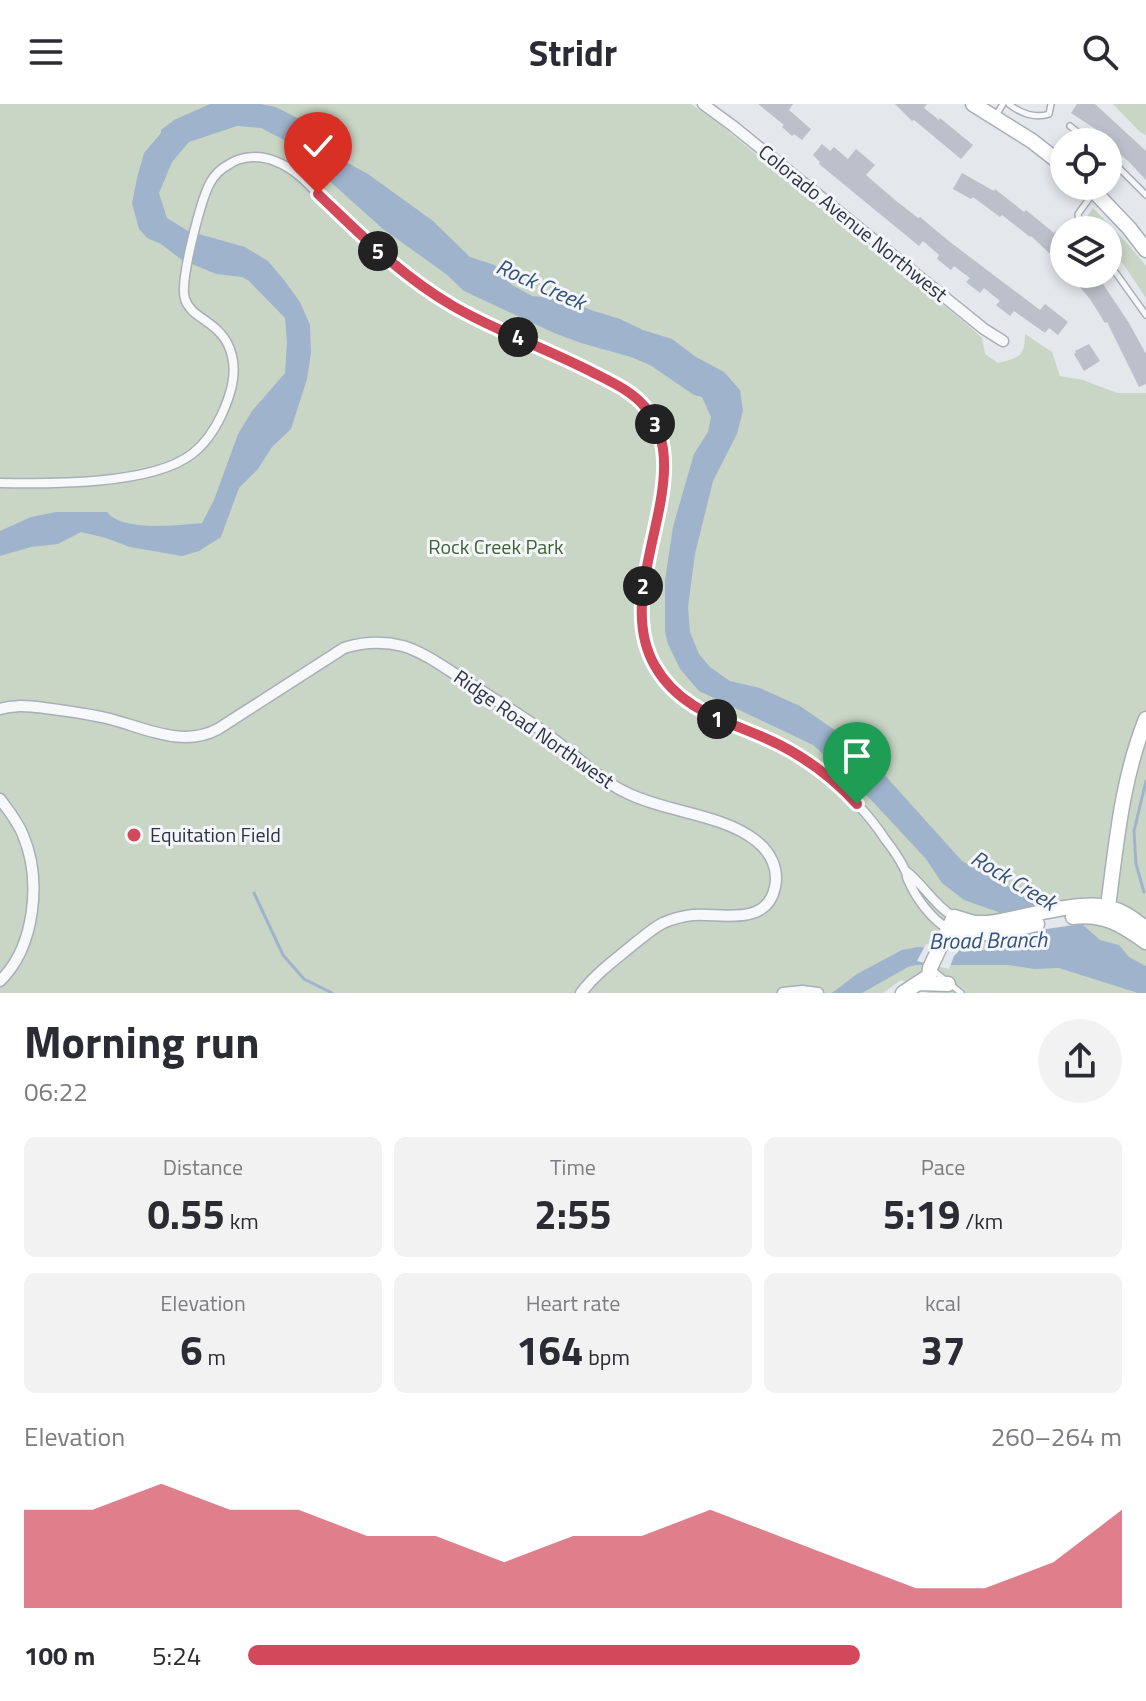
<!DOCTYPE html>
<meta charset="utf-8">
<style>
:root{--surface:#fff;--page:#f2f2f3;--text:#2b2b33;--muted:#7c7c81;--accent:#d1495b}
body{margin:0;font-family:"Titillium Web",sans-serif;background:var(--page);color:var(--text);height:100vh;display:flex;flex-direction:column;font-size:30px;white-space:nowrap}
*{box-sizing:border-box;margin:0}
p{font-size:26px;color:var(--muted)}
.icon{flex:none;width:44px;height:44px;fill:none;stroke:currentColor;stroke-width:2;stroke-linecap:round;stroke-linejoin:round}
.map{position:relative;height:889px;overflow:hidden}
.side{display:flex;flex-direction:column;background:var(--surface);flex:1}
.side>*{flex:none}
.buttons{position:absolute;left:1050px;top:24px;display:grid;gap:16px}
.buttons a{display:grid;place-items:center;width:72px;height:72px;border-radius:50%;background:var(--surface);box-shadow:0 4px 12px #0003;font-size:40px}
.pin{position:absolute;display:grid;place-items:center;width:68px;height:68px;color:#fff;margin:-82px -34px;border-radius:50% 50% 50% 0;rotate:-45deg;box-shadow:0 0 8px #0007}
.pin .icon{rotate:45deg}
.km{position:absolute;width:40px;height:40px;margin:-20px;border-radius:50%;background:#222;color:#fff;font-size:22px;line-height:40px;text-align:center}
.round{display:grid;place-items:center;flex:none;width:84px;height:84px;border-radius:42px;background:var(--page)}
.headline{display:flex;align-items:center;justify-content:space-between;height:136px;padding:0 24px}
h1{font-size:44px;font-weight:700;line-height:60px}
.metrics{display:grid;grid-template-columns:repeat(3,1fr);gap:12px;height:136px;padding:8px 24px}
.metrics div{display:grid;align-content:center;border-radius:12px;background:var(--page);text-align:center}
.metrics b{font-size:40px;font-weight:700}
.metrics small{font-size:22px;font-weight:400}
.metrics p{font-size:22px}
.chart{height:224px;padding:16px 24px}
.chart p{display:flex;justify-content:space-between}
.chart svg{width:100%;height:144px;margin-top:8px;fill:var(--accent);opacity:.7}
ul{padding:0 24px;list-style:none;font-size:26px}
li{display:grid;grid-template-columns:128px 96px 1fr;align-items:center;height:60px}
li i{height:20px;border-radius:10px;background:var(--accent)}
header{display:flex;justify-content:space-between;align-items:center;height:104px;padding:0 24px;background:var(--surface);font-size:36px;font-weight:700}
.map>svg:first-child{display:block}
.green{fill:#c9d6c5}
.water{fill:#9fb4cc}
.pier{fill:#e4e7ec}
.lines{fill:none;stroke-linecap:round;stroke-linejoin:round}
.stream{stroke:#9fb4cc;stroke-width:3}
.building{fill:#bbc0ca}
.service-casing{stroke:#a9aeb7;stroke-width:8}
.pedestrian-casing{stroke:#a9aeb7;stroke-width:11}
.minor-casing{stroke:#a9aeb7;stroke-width:13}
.secondary-casing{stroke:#a9aeb7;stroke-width:17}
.service{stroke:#f7f8fa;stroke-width:5}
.pedestrian{stroke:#f7f8fa;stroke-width:8}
.minor{stroke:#f7f8fa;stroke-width:10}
.secondary{stroke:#fff;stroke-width:14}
.route-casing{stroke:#fff;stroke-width:16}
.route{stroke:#d1495b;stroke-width:10}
.poi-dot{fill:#d1495b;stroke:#f4f6f9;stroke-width:3}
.labels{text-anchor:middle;stroke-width:6;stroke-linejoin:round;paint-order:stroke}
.street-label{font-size:20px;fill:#2b3445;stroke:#f4f6f9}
.park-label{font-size:20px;fill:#3f6138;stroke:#f4f6f9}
.poi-label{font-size:20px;fill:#2b3445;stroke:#f4f6f9;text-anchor:start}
.water-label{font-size:22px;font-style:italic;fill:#34527a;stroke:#f4f6f9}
</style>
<header><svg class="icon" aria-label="menu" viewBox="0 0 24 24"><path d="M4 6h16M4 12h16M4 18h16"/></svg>Stridr<svg class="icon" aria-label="search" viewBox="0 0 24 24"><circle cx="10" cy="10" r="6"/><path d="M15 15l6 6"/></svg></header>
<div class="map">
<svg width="1146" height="889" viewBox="0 0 1146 889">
<rect width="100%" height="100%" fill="#e4e7ec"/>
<path class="green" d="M 0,0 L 691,0 L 722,22 L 809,95 L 967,220 L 982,234 L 985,250 L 998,259 C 1019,254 1025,253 1025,230 L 1052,248 L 1060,272 L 1083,276 L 1117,289 L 1146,289 L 1146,889 L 928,889 L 923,885 L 901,876 L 883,889 L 0,889 Z
M 1113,0 L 1146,0 L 1146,31 L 1140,28 Z
M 1093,104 L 1128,140 L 1146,162 L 1146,194 L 1124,161 L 1108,143 L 1108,126 L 1092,126 L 1085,116 Z"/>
<path class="water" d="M 210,0 L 260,0 L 276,3 L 299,15 L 337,53 L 368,70 L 433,117 L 470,153 L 495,161 L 512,181 L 532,192 L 564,195 L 591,206 L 620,215 L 643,226 L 672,235 L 696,253 L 724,268 L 740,286 L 743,307 L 737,330 L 713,377 L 695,450 L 688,503 L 690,528 L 699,550 L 710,563 L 730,577 L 760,584 L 800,602 L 842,631 L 864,648 L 962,757 L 1035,797 L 1082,820 L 1100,836 L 1119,841 L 1129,853 L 1146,862 L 1146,889 L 1138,889 L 1059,864 L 1034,865 L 1008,861 L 916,861 L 908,863 L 862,889 L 832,889 L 857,870 L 902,846 L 918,843 L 970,847 L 1021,843 L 1045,845 L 1001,809 L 964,796 L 942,779 L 926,755 L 874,699 L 838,663 L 813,641 L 699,587 L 680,565 L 668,540 L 665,528 L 665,476 L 673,423 L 687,374 L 694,350 L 708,328 L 711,313 L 702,293 L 694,291 L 650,261 L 631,253 L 581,239 L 554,229 L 464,187 L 446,170 L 383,125 L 325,73 L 307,53 L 286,37 L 261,24 L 237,22 L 189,38 L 172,58 L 159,89 L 167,114 L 188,127 L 245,143 L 268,157 L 284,176 L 300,198 L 310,221 L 311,249 L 307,275 L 291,325 L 272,343 L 258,365 L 239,384 L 221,433 L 199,447 L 182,452 L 130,443 L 106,434 L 81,428 L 58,440 L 31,443 L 0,452 L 0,427 L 31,413 L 56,408 L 107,408 C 122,428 179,421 202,419 L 214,396 L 238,330 L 252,307 L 285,269 L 287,238 L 285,214 L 249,177 L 242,173 L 216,170 L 182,156 L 161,140 L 147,134 L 139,125 L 132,99 L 137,74 L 144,49 L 161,29 L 161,26 L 174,16 Z"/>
<path class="pier" d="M 1051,801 L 1088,819 L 1019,829 L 999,812 L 992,810 Z
M 926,840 L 959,847 L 954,852 L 949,865 L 917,857 Z"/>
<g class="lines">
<path class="stream" d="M 1144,788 L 1136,760 L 1134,727 L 1146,677
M 254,789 L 283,851 L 304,875 L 332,889"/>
</g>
<path class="building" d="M 758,0 L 793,0 L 789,6 L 811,25 L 802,36 L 794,30 L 792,32 L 782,23 L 784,21 Z
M 895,0 L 927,0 L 924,4 L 939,16 L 940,14 L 973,41 L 961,55 L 914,16 L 912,17 Z
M 1077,0 L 1095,0 L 1146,47 L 1146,76 L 1129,58 L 1098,30 L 1100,28 L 1071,9 Z
M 822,40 L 830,47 L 834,43 L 848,55 L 856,45 L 875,61 L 866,71 L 895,96 L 918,114 L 920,113 L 950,138 L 1040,206 L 1045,200 L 1068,218 L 1058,231 L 1049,224 L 1045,229 L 1014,207 L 1010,212 L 996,201 L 1000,197 L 984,184 L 980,189 L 966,178 L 970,174 L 954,162 L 951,166 L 937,155 L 939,151 L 923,137 L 919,142 L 819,60 L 820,58 L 813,51 Z
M 962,69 L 994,87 L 995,85 L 1024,108 L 1026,106 L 1054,129 L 1056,127 L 1064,135 L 1064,163 L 1031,132 L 1030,133 L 1002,111 L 1000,113 L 973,93 L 971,95 L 953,85 Z
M 1069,170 L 1095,170 L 1101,177 L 1129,219 L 1146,250 L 1146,280 L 1139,283 L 1107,218 L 1105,219 L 1090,195 Z
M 1089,240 L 1100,257 L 1084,267 L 1074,250 L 1076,249 L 1075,247 Z"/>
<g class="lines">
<defs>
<path id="service" d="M 1009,0 C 1020,9 1035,15 1049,10 L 1051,0
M 995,13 L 1003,0
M 1070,22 L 1090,38
M 1108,53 L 1146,91
M 1084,126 L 1080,121 L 1078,110 L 1094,88
M 1108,158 L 1146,211
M 934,867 L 961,889"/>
<path id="pedestrian" d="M 0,379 C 49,380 152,381 192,350 C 205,340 215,325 222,310 C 230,292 237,272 232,252 C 224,217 192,217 185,195 C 179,178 201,96 210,79 C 214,72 220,65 228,61 C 242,51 261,51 277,58 C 298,66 313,85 329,101 C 358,128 386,157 419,180 C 440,195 462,208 485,219 C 521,236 558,251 594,269 C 609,277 625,284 637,295 C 646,303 652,312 656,323 C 683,392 628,464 644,534 C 658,597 710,610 762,633 C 783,642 803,653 821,667 C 846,687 868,709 885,735 C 892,744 899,754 904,764 C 911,778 903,766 910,780 C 918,797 932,815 948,825
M 906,767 C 924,781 934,801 954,813"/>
<path id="minor" d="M 703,0 L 733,22 L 984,225 L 1003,237
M 0,605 C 12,601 24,602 37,603 C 61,606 86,609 110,615 C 145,624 183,644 218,625 L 344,544 C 363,538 383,537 403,542 C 426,549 446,565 466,577 C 495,596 525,613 552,634 C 577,652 597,674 625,688 C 664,708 722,710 755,736 C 770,747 779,764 775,783 C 767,823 721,809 693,811 C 683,812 672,815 663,819 C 653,824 643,833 634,840 C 616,855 595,870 581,889
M 0,695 C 9,707 18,718 23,731 C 42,776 35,843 0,877
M 783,889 L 802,887 L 818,889"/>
<path id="secondary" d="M 973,0 L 1032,37 L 1064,62
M 1089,82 L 1129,124 L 1146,146
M 1107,810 C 1116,744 1121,677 1146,615
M 1073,813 C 1104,809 1122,821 1146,838
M 948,825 C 975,835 1010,826 1037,820
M 920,879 L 948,880
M 903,889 L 929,872 L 930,864 L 954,813 L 974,819 L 988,819 C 1019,815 1078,796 1107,803 C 1122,806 1134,815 1146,825"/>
</defs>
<use href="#service" class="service-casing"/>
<use href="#pedestrian" class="pedestrian-casing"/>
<use href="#minor" class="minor-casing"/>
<use href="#secondary" class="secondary-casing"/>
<use href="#service" class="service"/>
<use href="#pedestrian" class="pedestrian"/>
<use href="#minor" class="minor"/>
<use href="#secondary" class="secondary"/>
</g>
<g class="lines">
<defs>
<path id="route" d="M 318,90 C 360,130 401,172 453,202 C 496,227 545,244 590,267 C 609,277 631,286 645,303 C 702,372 609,483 655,562 C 682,610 735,618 780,641 C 809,656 835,676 857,700"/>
</defs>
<use href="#route" class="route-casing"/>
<use href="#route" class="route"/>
</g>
<circle class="poi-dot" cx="134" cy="731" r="8"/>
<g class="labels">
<g class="street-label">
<text transform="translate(853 119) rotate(39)" y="7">Colorado Avenue Northwest</text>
<text transform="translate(534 625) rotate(35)" y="7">Ridge Road Northwest</text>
</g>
<g class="park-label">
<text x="496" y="450">Rock Creek Park</text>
</g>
<g class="poi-label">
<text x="150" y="738">Equitation Field</text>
</g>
<g class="water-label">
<text transform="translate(541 180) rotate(24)" y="8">Rock Creek</text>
<text transform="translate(1014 776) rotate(31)" y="8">Rock Creek</text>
<text transform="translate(988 836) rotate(-1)" y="8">Broad Branch</text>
</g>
</g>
</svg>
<div class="buttons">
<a><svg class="icon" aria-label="locate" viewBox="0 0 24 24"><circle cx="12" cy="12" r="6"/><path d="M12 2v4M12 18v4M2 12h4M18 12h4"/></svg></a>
<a><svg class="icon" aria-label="layers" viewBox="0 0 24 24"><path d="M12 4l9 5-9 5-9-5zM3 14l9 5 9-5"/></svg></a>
</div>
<div class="pin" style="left:857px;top:700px;background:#1e9e55"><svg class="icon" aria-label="arrive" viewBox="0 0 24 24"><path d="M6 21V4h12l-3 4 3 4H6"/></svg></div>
<div class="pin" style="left:318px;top:90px;background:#d93025"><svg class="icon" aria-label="check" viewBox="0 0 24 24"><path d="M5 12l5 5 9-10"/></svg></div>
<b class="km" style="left:717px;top:615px">1</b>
<b class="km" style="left:643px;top:482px">2</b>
<b class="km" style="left:655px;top:320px">3</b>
<b class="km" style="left:518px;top:233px">4</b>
<b class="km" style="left:378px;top:147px">5</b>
</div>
<section class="side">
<div class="headline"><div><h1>Morning run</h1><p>06:22</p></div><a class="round"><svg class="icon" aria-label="share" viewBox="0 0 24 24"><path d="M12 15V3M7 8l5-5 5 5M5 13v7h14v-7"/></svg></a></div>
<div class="metrics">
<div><p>Distance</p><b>0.55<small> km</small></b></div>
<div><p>Time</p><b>2:55</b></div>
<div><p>Pace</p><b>5:19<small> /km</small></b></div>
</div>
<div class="metrics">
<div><p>Elevation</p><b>6<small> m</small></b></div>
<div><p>Heart rate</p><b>164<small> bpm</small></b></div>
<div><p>kcal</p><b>37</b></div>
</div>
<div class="chart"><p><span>Elevation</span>260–264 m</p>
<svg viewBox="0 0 160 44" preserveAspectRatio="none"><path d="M0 44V14L10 14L20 6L30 14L40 14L50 22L60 22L70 30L80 22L90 22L100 14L110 22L120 30L130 38L140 38L150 30L160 14V44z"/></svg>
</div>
<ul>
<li><b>100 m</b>5:24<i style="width:70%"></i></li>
</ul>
</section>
